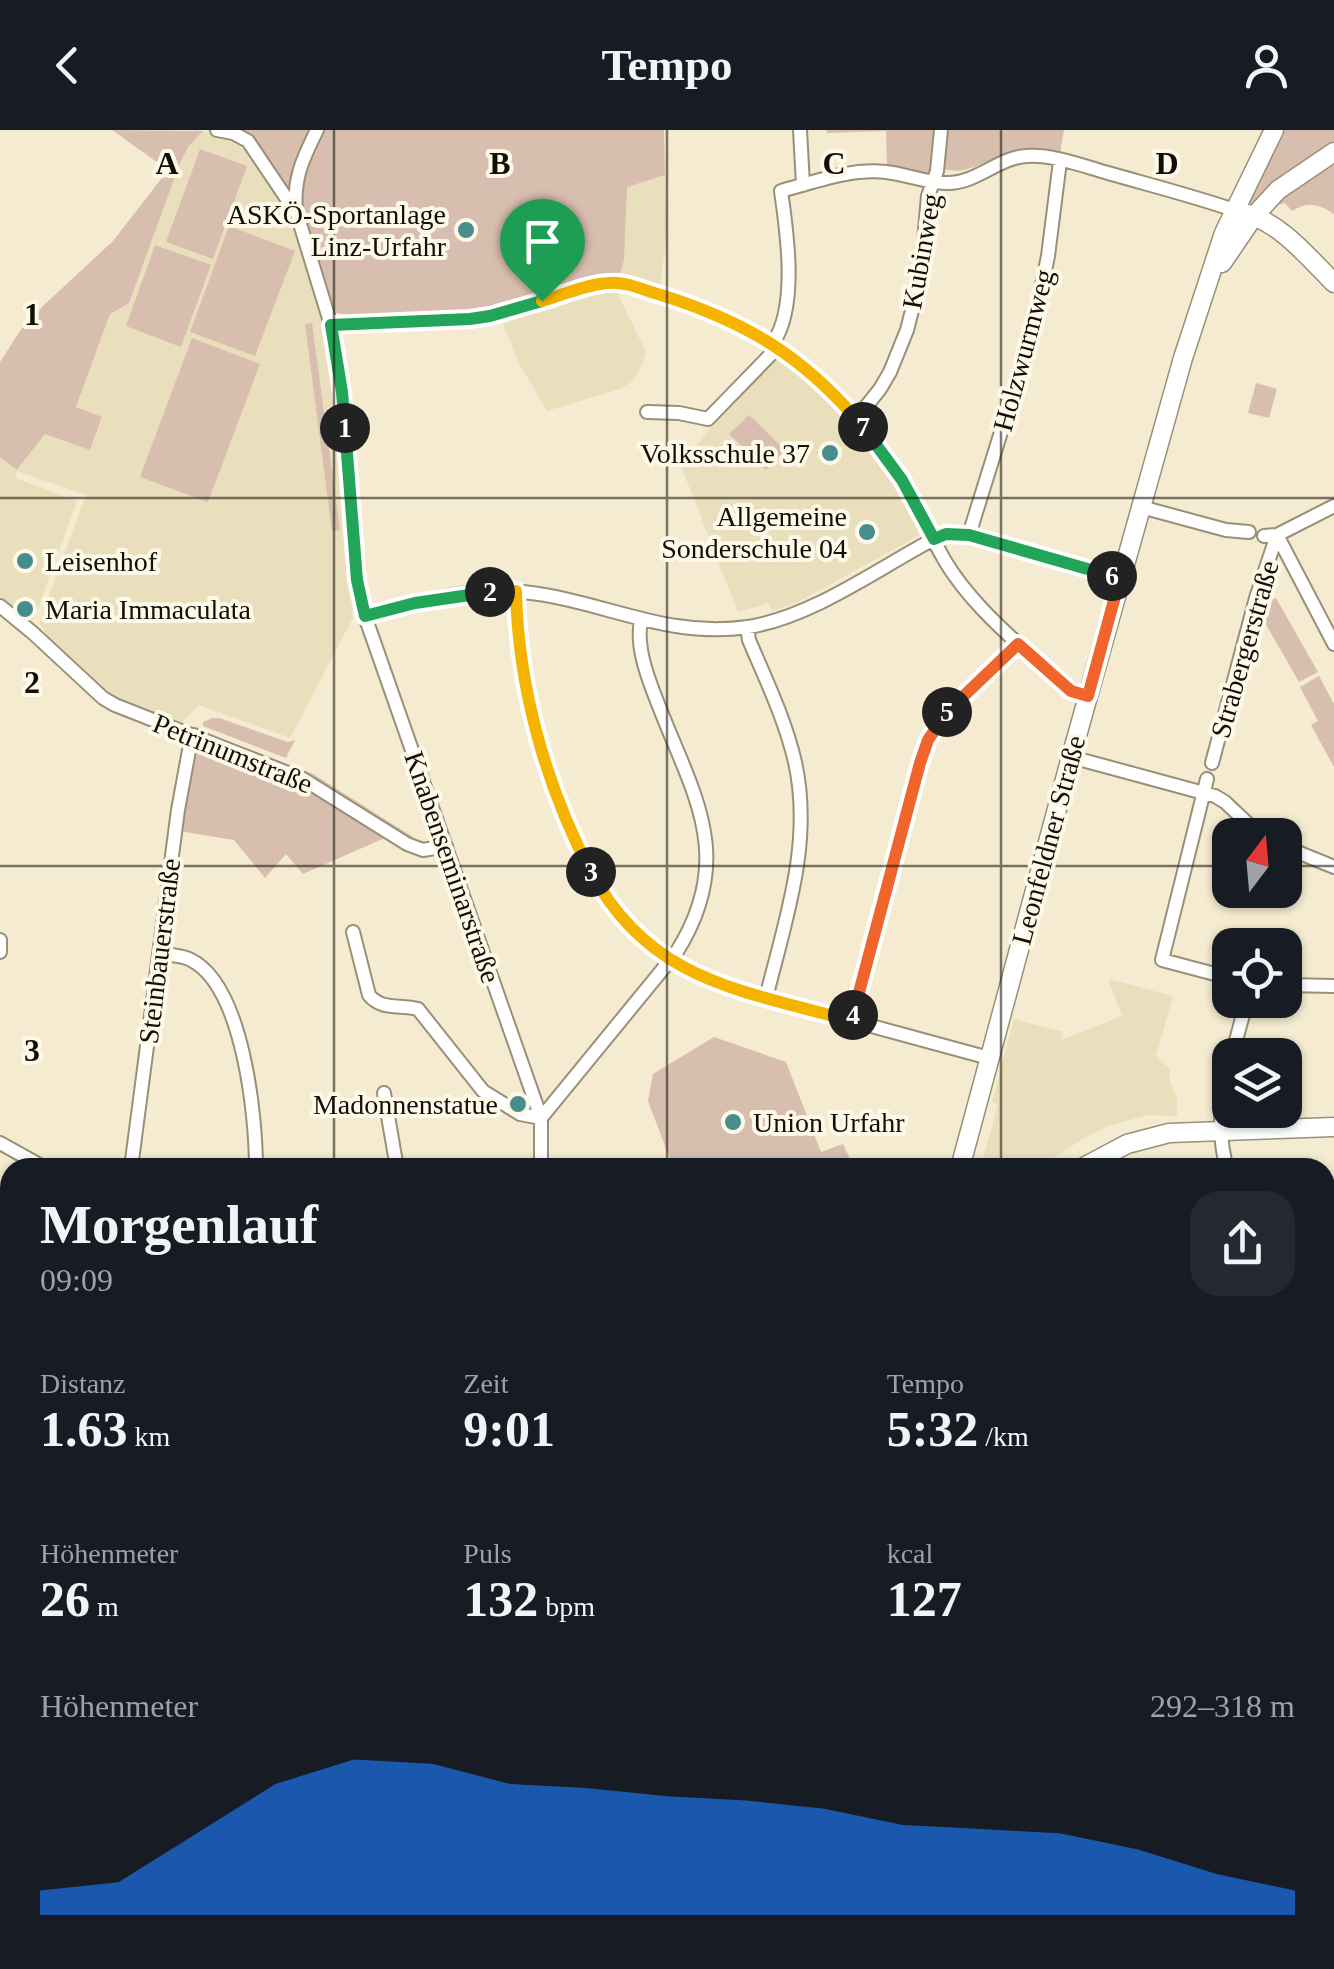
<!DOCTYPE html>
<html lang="de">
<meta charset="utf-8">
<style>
:root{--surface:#171b24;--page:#242831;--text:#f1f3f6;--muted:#9ea1a6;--accent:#1a73e8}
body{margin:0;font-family:"Times New Roman",serif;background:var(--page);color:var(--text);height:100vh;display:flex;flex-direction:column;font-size:38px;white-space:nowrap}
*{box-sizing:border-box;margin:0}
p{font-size:32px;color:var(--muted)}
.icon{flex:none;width:55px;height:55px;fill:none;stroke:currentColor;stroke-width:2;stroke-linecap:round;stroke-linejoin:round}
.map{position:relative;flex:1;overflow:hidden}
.sheet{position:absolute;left:0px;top:1028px;width:1335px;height:812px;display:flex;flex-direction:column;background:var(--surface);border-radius:30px 30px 0 0;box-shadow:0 2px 8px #0004}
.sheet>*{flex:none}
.needle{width:65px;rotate:16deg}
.buttons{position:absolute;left:1212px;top:688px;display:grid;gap:20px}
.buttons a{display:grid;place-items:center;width:90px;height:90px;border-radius:20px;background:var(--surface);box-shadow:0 2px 8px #0004;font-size:50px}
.pin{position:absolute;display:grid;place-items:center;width:85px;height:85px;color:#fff;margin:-102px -42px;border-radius:50% 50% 50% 0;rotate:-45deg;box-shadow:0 0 10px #0007}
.pin .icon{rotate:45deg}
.km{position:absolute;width:50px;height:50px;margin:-25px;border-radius:50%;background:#222;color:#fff;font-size:28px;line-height:50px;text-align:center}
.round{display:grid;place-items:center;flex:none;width:105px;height:105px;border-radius:30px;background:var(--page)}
.headline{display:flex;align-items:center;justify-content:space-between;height:170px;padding:0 40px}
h1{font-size:55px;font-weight:600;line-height:75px}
.figures{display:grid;grid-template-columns:repeat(3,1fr);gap:15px;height:170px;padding:10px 40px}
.figures div{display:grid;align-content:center}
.figures b{font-size:50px;font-weight:600}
.figures small{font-size:28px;font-weight:400}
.figures p{font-size:28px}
.chart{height:280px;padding:20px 40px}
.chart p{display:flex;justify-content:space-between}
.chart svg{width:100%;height:180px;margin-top:10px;fill:var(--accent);opacity:.7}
header{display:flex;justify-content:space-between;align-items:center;height:130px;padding:0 40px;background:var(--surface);font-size:45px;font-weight:600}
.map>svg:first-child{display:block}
.built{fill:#eadfbd}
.green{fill:#d8beaf}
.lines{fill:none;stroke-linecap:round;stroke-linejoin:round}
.minor-casing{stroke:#989078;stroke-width:16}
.major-casing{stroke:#989078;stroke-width:21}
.minor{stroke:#fff;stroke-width:12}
.major{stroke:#fff;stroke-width:18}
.split-1-casing{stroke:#fff;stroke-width:20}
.split-2-casing{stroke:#fff;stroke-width:20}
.split-3-casing{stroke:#fff;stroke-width:20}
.split-4-casing{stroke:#fff;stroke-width:20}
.split-5-casing{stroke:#fff;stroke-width:20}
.split-6-casing{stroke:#fff;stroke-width:20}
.split-7-casing{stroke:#fff;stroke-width:20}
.split-8-casing{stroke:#fff;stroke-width:20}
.split-1{stroke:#22a559;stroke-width:12}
.split-2{stroke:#22a559;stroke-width:12}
.split-3{stroke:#f5b400;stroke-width:12}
.split-4{stroke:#f5b400;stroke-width:12}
.split-5{stroke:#f0652b;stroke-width:12}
.split-6{stroke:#f0652b;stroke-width:12}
.split-7{stroke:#22a559;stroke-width:12}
.split-8{stroke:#f5b400;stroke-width:12}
.grid{fill:none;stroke:#120f06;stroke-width:2.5;stroke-opacity:0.55}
.poi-dot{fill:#468d8b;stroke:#fdf8e8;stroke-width:4}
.labels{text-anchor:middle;stroke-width:8;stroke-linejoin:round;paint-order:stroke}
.poi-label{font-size:28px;fill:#120f06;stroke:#fdf8e8;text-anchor:end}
.street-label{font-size:28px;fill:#120f06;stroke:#fdf8e8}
.grid-label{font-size:32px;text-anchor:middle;font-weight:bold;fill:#120f06;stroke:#fdf8e8;stroke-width:8;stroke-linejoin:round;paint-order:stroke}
</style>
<header><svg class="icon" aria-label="back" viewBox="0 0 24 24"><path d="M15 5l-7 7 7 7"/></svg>Tempo<svg class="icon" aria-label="person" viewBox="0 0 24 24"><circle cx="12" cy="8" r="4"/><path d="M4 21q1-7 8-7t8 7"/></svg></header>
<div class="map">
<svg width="1334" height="1839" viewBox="0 0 1334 1839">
<rect width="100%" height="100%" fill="#f4ebd0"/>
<path class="built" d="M 203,1 L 218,3 L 243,11 L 265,42 L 292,88 L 325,193 L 332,223 L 353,488 L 290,608 L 199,575 L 182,593 L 118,569 L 109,564 L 53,513 L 39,493 L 86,365 L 17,341 L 15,348 L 77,371 L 34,489 L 28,492 L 0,471 L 0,327 L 18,340 L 45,303 L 90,320 L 102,288 L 76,278 L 110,184 L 129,173 L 180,32 L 188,17 Z
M 665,45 L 667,100 L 660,161 L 619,147 L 624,130 L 626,56 Z
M 606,158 L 616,160 L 644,218 L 646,223 L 642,235 L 637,245 L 623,258 L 547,281 L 521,237 L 503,194 L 525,184 Z
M 778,226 L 827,267 L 858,301 L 891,345 L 921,400 L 918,406 L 796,473 L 772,481 L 769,473 L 738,482 L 681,336 L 715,291 Z
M 1108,849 L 1173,866 L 1156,926 L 1170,939 L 1169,948 L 1177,968 L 1177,986 L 1148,985 L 1111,995 L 1088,1006 L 1039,1037 L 981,1037 L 998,974 L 992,972 L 1014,889 L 1063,902 L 1061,910 L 1122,886 Z
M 1325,1412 L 1334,1423 L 1334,1537 L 1325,1547 Z
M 1334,1580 L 1334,1766 L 1325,1774 L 1325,1588 Z
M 140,1830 L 397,1830 L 399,1839 L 98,1839 Z
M 914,1830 L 1056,1830 L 1058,1839 L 848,1839 Z"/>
<path class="green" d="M 112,0 L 203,1 L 188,17 L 180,33 L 129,173 L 110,184 L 76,277 L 102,287 L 90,320 L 45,304 L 17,340 L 0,327 L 0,232 L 20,201 L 44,175 L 113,111 L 168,40 Z
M 231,0 L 311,0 L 294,35 L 290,65 Z
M 324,0 L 664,0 L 665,45 L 627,57 L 624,130 L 619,147 L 496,180 L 457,185 L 355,187 L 337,183 L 333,178 C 319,139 295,86 304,45 C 308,29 317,14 324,0 Z
M 827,0 L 937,0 L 931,44 L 926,47 L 887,38 L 886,1 L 827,3 Z
M 948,0 L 1064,0 L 1060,23 C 1047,21 1033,18 1020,20 C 994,24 970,47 944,39 Z
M 1282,0 L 1334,0 L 1334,14 L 1252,75 L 1246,71 Z
M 200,19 L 247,36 L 213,129 L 166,112 Z
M 1334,35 L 1334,84 C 1319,74 1308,71 1292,81 L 1285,73 L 1276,76 L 1276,71 L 1309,47 Z
M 229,96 L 295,121 L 255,226 L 190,202 Z
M 155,115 L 211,135 L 181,217 L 126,196 Z
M 312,193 L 340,400 L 332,401 L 305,194 Z
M 192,208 L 260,234 L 208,372 L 140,347 Z
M 1256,253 L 1277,259 L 1269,288 L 1248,283 Z
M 749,285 L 785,320 L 766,340 L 729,304 Z
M 1276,468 L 1318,542 L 1299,552 L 1260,484 L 1261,475 Z
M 1319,546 L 1334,574 L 1334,637 L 1311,595 L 1318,591 L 1300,557 Z
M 212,588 L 219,588 L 288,612 L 295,610 L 286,628 L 203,596 L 203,592 Z
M 207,603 L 313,644 L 413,707 L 410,710 L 311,648 L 213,608 Z
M 197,615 L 295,651 L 387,707 L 303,744 L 286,724 L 265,748 L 234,710 L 179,701 L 194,617 Z
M 714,907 L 786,932 L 821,1022 L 843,1014 L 854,1037 L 673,1037 L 648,971 L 653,944 Z"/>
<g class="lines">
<defs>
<path id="minor" d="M 217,0 L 233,3 L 248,11 L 297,84 L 331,195 L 338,237 L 360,472 L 541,988 L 541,1038
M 800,0 L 803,55
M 296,81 C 293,49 303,28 317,0
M 331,195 L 446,191 L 490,186 L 607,152 C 634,153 662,165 688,174 C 778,203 852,269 902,350 C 918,376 930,405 945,431 C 966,466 997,495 1027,522 C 1046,539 1063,558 1088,566
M 773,213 C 798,177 787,102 781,61 C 814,52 851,38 886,42 C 906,44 926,53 946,53 C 976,54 997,28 1026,26 C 1053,24 1083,36 1108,43 C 1150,55 1193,66 1234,80
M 647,282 L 679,283 L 708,289 L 778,217
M 856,289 L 880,259 L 890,242 L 907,200 L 921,145 L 928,66 L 937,41 L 941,0
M 1141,377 L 1226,400 L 1249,402
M 969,405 L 1033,199 L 1048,126 L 1060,31
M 1277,405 L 1334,514
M 1264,406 L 1277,405 L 1334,376
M 516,461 C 517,558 562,728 631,798 C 659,826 691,844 728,857 L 989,928
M 0,476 L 33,503 L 103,568 L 115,575 L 303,649 L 407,714 L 423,720 L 446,716
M 365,487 C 415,473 470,456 523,462 C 602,470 665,509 748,497 C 812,487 877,439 934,409 L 958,403 L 1121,448
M 747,497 L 749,510 C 766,550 785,589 795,632 C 813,713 785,791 766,868
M 1071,627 L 1215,666 L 1225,672 L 1260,705
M 1212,633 L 1256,468 L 1277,405
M 1207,649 L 1162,830 L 1230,848
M 1285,717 L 1334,737
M 353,802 L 369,865 C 382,881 400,874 418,879 L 483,961 L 520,984 L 541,988 L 676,823 C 739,724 690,660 655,566 C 646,543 636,515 641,490
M 0,810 L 0,822
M 159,824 C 169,825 180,825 189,829 C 243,853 256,986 256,1038
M 1285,855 L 1334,856
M 851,891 L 919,633 C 937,582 980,550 1018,514
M 1232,925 L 1247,870
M 384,963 L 397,1038
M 0,1013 L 45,1038
M 131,1038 L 178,680 L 190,615 L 194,605
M 1227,1038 C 1216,1001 1222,969 1230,933
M 1325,1119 L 1334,1116
M 1325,1179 L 1334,1209
M 0,1233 L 10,1237
M 1325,1380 L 1334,1391
M 0,1432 L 10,1445
M 0,1512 L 10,1505
M 1325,1574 L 1334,1566
M 0,1631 L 10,1648
M 409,1830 L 411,1839
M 569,1830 L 569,1839
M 0,1839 L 38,1839
M 74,1839 L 120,1830
M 700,1839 L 776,1830
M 792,1839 L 793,1830"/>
<path id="major" d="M 1244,83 C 1280,92 1308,127 1334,153
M 1222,133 L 1254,86 L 1278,60 L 1334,22
M 960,1038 L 1071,627 L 1183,228 L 1224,103 L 1274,0
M 1082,1038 L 1127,1014 L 1169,1003 L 1334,997
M 1076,1830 L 1078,1839"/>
</defs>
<use href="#minor" class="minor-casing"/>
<use href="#major" class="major-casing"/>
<use href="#minor" class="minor"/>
<use href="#major" class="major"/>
</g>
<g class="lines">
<defs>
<path id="split-1" d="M 345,298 L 342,262 L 331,195 L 470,189 L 490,186 L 542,171"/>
<path id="split-2" d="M 345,298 L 357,450 L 365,486 L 415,473 L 490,462"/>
<path id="split-3" d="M 490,462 L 516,461 C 518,557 546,657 591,742"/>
<path id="split-4" d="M 591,742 C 650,852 742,860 851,891 L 853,885"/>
<path id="split-5" d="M 853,885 L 920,633 L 928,610 L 947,582"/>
<path id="split-6" d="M 947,582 L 1018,514 L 1071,561 L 1088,566 L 1120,448 L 1112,446"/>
<path id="split-7" d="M 863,297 L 902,350 L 934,409 L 946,404 L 969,405 L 1112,446"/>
<path id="split-8" d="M 542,171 C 563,165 587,154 609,153 C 626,151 645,161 661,165 C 747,192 805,227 863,297"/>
</defs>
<use href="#split-1" class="split-1-casing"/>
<use href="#split-2" class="split-2-casing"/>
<use href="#split-3" class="split-3-casing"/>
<use href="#split-4" class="split-4-casing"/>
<use href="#split-5" class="split-5-casing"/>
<use href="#split-6" class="split-6-casing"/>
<use href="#split-7" class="split-7-casing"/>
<use href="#split-8" class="split-8-casing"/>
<use href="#split-1" class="split-1"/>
<use href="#split-2" class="split-2"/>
<use href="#split-3" class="split-3"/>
<use href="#split-4" class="split-4"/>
<use href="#split-5" class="split-5"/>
<use href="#split-6" class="split-6"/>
<use href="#split-7" class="split-7"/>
<use href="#split-8" class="split-8"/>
</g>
<path class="grid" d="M 334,0 L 334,1038M 667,0 L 667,1038M 1001,0 L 1001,1038M 0,368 L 1334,368M 0,736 L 1230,736M 1285,736 L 1334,736M 0,1103 L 10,1103M 1325,1103 L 1334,1103M 0,1471 L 10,1471M 1325,1471 L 1334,1471M 334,1830 L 334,1839M 667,1830 L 667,1839M 1001,1830 L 1001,1839"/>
<g class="poi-dot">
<circle cx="466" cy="100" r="10"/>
<circle cx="830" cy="323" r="10"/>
<circle cx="867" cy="402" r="10"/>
<circle cx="25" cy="431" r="10"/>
<circle cx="25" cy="479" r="10"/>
<circle cx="518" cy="974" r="10"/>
<circle cx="733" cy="992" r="10"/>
</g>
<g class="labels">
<g class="poi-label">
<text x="446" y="94">ASKÖ-Sportanlage<tspan x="446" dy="32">Linz-Urfahr</tspan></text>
<text x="810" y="333">Volksschule 37</text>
<text x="847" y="396">Allgemeine<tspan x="847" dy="32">Sonderschule 04</tspan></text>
<text x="45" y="441" text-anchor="start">Leisenhof</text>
<text x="45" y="489" text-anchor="start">Maria Immaculata</text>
<text x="498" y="984">Madonnenstatue</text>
<text x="753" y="1002" text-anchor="start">Union Urfahr</text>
</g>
<g class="street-label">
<text transform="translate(921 121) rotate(-80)" y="10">Kubinweg</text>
<text transform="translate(1023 220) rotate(-75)" y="10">Holzwurmweg</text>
<text transform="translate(1244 519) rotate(-74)" y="10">Strabergerstraße</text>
<text transform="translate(233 623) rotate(22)" y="10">Petrinumstraße</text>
<text transform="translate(1048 710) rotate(-75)" y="10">Leonfeldner Straße</text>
<text transform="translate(453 737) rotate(71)" y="10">Knabenseminarstraße</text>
<text transform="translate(159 821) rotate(-83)" y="10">Steinbauerstraße</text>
</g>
</g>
<g class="grid-label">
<text x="167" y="44">A</text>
<text x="500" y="44">B</text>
<text x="834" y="44">C</text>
<text x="1167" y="44">D</text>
<text x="32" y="195">1</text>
<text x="32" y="563">2</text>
<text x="32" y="931">3</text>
</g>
</svg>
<div class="buttons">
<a><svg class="needle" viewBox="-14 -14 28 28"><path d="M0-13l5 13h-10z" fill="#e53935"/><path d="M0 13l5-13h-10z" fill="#9ea1a6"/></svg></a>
<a><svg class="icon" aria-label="locate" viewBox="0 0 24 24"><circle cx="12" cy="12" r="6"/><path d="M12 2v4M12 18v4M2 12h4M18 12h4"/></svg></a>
<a><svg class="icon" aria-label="layers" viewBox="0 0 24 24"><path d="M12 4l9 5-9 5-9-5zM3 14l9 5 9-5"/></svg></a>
</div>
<div class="pin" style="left:542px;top:171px;background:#1e9e55"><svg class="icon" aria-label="arrive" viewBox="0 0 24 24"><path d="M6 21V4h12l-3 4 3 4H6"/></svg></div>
<b class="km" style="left:345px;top:298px">1</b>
<b class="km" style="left:490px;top:462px">2</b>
<b class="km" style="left:591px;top:742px">3</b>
<b class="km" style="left:853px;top:885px">4</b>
<b class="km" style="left:947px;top:582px">5</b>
<b class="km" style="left:1112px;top:446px">6</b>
<b class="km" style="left:863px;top:297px">7</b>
<section class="sheet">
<div class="headline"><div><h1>Morgenlauf</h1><p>09:09</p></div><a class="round"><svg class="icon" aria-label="share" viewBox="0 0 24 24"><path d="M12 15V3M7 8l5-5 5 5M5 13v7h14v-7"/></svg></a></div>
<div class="figures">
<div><p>Distanz</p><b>1.63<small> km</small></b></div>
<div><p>Zeit</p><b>9:01</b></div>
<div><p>Tempo</p><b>5:32<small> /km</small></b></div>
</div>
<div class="figures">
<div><p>Höhenmeter</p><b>26<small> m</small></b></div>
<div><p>Puls</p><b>132<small> bpm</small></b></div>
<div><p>kcal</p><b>127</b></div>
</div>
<div class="chart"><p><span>Höhenmeter</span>292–318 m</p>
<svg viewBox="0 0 160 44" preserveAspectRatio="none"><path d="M0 44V38L10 36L20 24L30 12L40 6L50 7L60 12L70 13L80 15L90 16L100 18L110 22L120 23L130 24L140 28L150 34L160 38V44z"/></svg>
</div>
</section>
</div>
